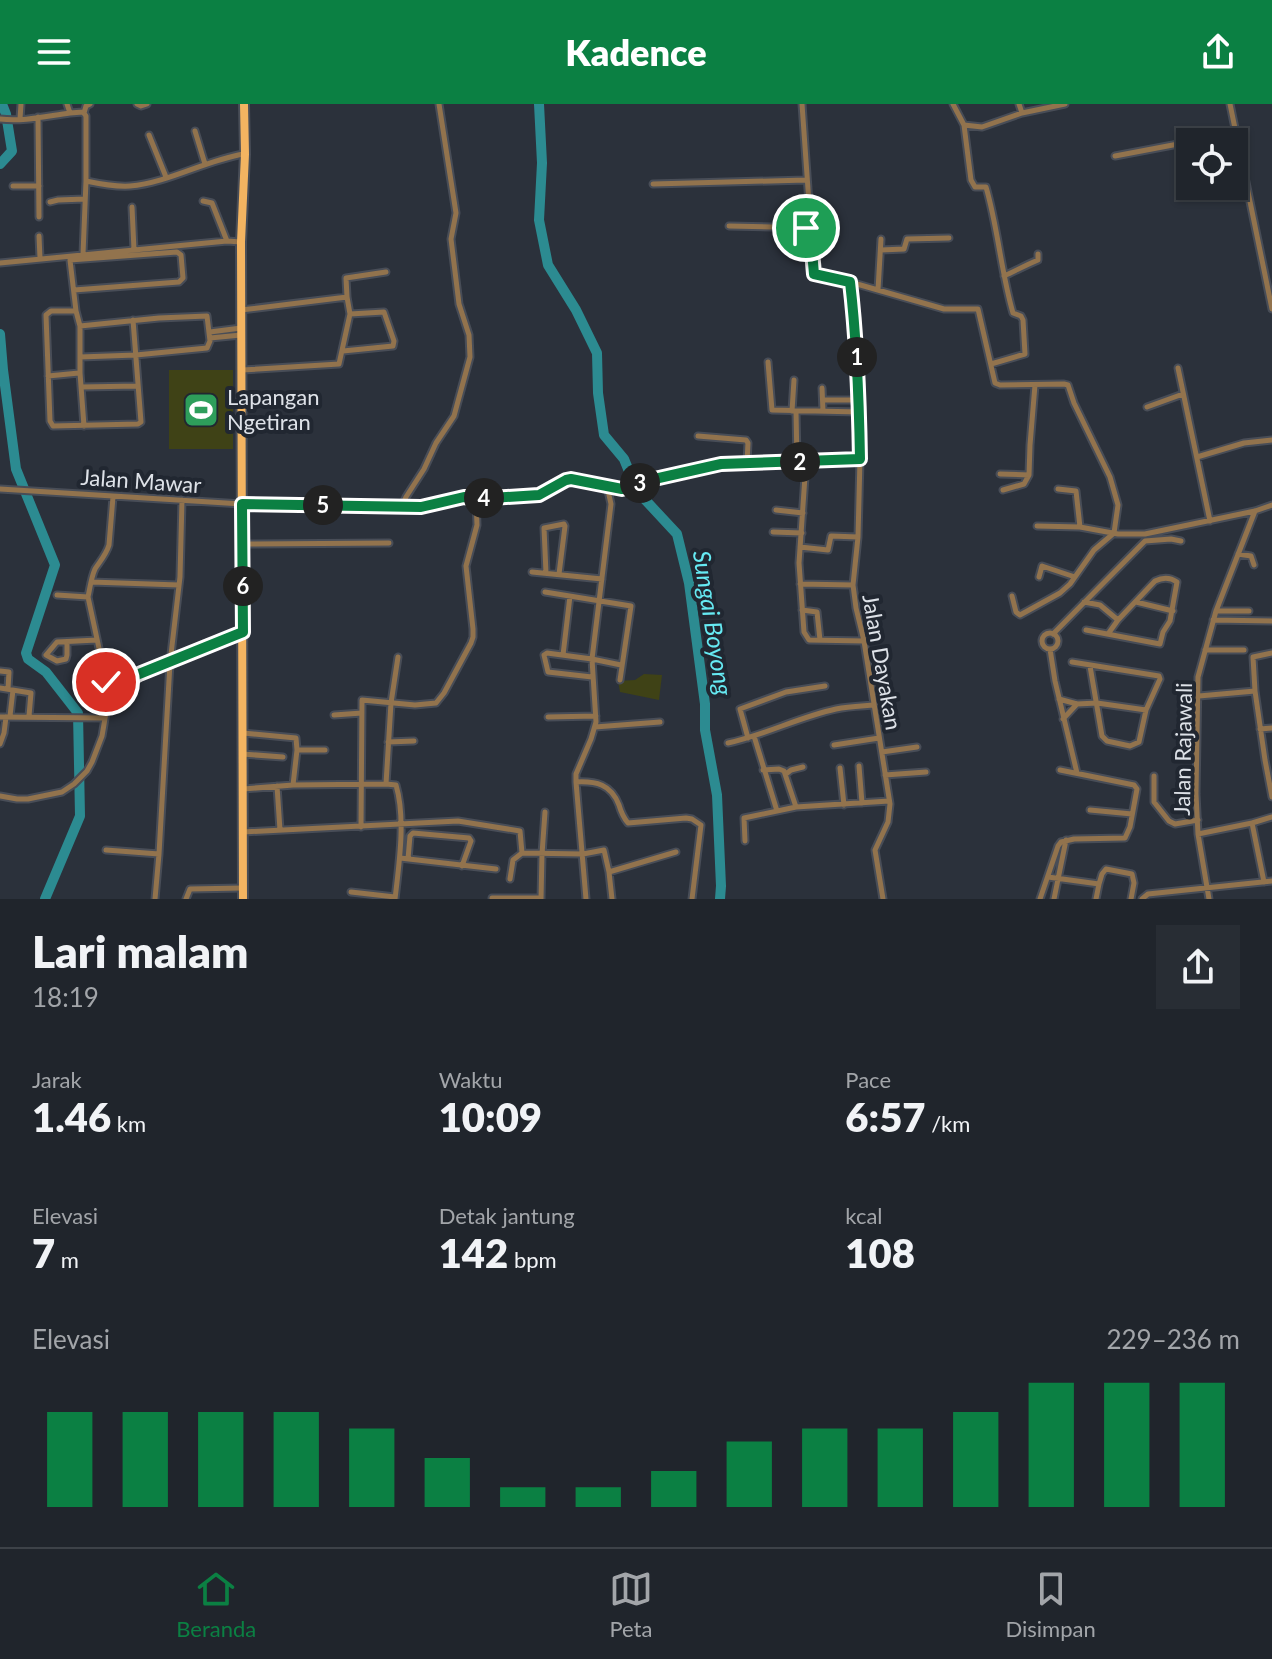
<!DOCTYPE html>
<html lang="id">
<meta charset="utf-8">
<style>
:root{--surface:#20252c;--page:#282d34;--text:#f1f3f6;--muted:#a2a5a9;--line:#3d4248;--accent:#0b8043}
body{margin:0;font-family:Lato,sans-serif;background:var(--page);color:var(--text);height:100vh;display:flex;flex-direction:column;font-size:30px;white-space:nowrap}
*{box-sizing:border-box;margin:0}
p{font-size:26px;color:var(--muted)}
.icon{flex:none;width:44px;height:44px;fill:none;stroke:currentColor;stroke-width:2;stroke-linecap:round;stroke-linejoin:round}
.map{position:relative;height:795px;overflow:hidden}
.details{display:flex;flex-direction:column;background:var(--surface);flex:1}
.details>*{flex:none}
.buttons{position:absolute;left:1176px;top:24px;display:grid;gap:16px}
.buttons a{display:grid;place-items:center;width:72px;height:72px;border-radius:0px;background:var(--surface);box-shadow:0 2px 6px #0004,0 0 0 2px var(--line);font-size:40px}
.pin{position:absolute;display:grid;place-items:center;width:68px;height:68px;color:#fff;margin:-34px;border:4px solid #fff;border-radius:50%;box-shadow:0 2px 8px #0007}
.km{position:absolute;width:40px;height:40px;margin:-20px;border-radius:50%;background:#222;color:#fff;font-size:22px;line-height:40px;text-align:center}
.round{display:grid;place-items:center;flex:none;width:84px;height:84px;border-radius:0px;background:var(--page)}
.headline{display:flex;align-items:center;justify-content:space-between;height:136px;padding:0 32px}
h1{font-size:44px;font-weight:800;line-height:60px}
.figures{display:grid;grid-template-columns:repeat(3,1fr);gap:12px;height:136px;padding:8px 32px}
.figures div{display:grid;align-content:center}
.figures b{font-size:40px;font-weight:800}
.figures small{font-size:22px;font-weight:400}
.figures p{font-size:22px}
.chart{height:224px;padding:16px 32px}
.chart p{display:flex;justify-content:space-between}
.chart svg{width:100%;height:144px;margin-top:8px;stroke:var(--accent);stroke-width:6}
header{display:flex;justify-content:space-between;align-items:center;height:104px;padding:0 32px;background:var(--accent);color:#fff;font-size:36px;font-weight:800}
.tabs{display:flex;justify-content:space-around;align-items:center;height:112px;border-top:2px solid var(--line);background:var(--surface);font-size:22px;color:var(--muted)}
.tabs a{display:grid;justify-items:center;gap:4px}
.tabs .on{color:var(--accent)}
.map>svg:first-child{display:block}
.green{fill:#3f4216}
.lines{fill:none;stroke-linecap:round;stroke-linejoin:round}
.river{stroke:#2c8b91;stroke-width:10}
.minor-casing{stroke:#484d57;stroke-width:9}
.primary-casing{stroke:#484d57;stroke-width:12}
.minor{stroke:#92734d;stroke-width:5}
.primary{stroke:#f3b461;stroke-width:8}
.route-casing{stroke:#fff;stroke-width:16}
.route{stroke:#0b8043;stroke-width:10}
.labels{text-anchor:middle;stroke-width:8;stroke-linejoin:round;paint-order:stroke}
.poi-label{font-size:22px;fill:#dee2e8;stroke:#212731;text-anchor:start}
.street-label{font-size:22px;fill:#dee2e8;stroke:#212731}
.water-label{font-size:24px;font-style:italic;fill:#66eaf3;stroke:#212731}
</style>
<header><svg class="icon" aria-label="menu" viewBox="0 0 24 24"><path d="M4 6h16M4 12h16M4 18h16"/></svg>Kadence<svg class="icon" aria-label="share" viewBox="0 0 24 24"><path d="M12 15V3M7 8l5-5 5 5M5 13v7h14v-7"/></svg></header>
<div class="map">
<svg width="1272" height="795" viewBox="0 0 1272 795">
<rect width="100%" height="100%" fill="#2b313b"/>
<path class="green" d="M 169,266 L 233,266 L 233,345 L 169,345 Z
M 644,570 L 662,571 L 659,596 L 620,588 L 618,577 L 635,576 Z"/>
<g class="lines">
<path class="river" d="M 539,0 L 542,59 L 539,116 L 548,161 L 576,206 L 597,249 L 598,289 L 604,331 L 624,355 L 637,387 L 677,430 L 689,479 L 705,600 L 705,626 L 717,691 L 721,782 L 720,795
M 0,60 L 12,47 L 6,10 L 2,0
M 0,230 L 3,266 L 16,365 L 55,461 L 26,549 L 28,555 L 46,568 L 78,609 L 80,712 L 45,795"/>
<defs>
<path id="minor" d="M 67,0 L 70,9 L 83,8 L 86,12 L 86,77 L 83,150
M 137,0 L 141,2 L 147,0
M 802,0 L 814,170 L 850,178 L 944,205 L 978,205 L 995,279 L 1000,281 L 1064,280 L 1068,281 L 1074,299 L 1110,373 L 1118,401 L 1114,429 L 1094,446 L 1070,480 L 1060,489 L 1020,511 L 1016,508 L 1012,492
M 953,0 L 964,21 L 971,76 L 975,83 L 986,83 C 998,124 1001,168 1013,209 L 1021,212 L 1023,216 L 1025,250 L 991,260
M 1019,0 L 1022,9
M 1230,0 L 1272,205
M 84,9 L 86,2 L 90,0
M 38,13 L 39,113
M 0,15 C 23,18 47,12 70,9
M 20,15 L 21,0
M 964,21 L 982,23 L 1022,9 L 1065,0
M 195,27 L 205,60
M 149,31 L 166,73
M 1115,52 L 1236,29
M 86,77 C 100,80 115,83 130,82 C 168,79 206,56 244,50
M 653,80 L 806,76
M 13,82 L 39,82
M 203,97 L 212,99 L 227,137
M 50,98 L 58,96 L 85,95
M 132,103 L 134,146
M 729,122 L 810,124
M 39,132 L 40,154
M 881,146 L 904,145 L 907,135 L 949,134
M 0,159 L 227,137 L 241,138
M 1004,172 C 1015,167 1026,161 1038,156 L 1038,150
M 850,178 L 855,218 L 860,296 L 860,355 L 858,433 L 853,481 L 856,504 L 864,537 L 890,700 L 888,718 L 875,746 L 883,795
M 74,186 L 179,178 L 183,174 L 181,151 L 177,148 L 70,156 L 76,207 L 80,222 L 80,269 L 84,322
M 878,186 L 881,135
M 347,193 L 346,174 L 386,168
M 241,206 L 347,193 L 350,210 L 339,260 L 242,266
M 76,207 L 51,207 L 46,211 L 50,317 L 53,322 L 138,320 L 141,318 L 133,216
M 210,228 L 241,224
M 210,234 L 241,231
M 343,247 L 393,242 L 394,237 L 384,208 L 350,210
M 80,253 L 136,251 L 207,244 L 210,237 L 207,212 L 159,214 L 80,222
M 768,258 L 772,306 L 859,308
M 1178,264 L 1210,417
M 48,272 L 79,269
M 81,283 L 138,282
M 822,284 L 823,307
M 823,296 L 860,296
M 1147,303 L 1183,290
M 792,307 L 794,276
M 796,307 L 797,358
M 698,332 L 746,336 L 748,339 L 747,358
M 1197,353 L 1244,339 L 1272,336
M 806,358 L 799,459 L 804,528 L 809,536 L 864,537
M 1000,370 L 1029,371
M 607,382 L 622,385 L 650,376 L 721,360 L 860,355
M 0,385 L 242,400 L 401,404 L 421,403 L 464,393 L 476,395 L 539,391 L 566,376 L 571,375 L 607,382 L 611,400 L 592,555 L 596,618 L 591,635 L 576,670 L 576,678 L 586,795
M 1058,385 L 1076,387 L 1080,423
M 1003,386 L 1024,380 L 1029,371 L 1030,341 L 1035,281
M 401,404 L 406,393 L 424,365 L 436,339 L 454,312 L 470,253 L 469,231 L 459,200 L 451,135 L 456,109 L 439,0
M 776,406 L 803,409
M 1037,422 L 1080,423 L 1118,430 L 1145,430 L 1255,407 L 1272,401
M 773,428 L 802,429
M 242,440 L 389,439
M 800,443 L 828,446 L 831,432 L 858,433
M 1238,450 L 1251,452 L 1254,461
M 532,468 L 602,475
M 546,469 L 544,424 L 564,420 L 565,422 L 559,470
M 1039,473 L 1042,462 L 1075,473
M 91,478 L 179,481
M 800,480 L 853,481
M 545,488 L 631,502 L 620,576
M 57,491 L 88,493
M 1084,498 L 1100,501 L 1118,516
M 1136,498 L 1173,507
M 802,506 L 817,508 L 820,536
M 1216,507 L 1249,507
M 1213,516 L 1272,517
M 1086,526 L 1160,540 L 1163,528 L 1170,517 L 1177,478 C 1170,473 1163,473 1155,477 L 1118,516 L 1108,530
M1042 537a8 8 0 1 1 16 0a8 8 0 1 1-16 0Z
M 1053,530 L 1145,437 L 1171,435 L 1181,437
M 67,538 L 67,551 L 66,555 L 57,557 L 46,551 L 57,538 L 97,536
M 1050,545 L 1055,577 L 1077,669
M 1205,546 L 1244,546
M 563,551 L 570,492
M 1072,558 L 1159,572 L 1160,575 L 1146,606 L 1139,638 L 1130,642 L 1107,637 L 1102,632 L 1090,562
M 0,567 L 9,568 L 8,585
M 592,573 L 548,568 L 544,551 L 547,549 L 592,555 L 621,561
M 0,584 L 31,589 L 29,612
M 1255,587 L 1253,553 L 1272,549
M 109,591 L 88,493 C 90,484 91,474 95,465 C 100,457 106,451 109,441 L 113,393
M 1199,592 L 1255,587 L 1265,656 L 1272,693
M 1059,595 L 1077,600 L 1097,599 L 1146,606
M 334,611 L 362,609
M 10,612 L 13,586
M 0,613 L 105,614
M 548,613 L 596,612
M 1063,615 L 1077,600
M 595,623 L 660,618
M 1260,625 L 1272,624
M 243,629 L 296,634 L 297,646 L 293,681
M 754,632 L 777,707
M 748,634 L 740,605 L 786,588 L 825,582
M 388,638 L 414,637
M 728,639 C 765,631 799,613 836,605 C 849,602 862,602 874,601
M 0,640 L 4,629 L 6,613
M 834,641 L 879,634
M 297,646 L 325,646
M 882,648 L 917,643
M 242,650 L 283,653
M 859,662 L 862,699
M 840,664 L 844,701
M 763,666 L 779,665 L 784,667 L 796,703
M 786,670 L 791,666 L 803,663
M 885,671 L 926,668
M 1154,672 L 1154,698 L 1169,717 L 1175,720 L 1198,716
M 576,678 C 596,677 611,680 619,701 C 621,708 623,713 628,719 L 686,714 L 692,715 L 701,721 L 692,795
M 277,682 L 280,726
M 243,685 L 293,681 L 386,680
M 0,692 L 17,695 L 28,695 L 62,688 L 74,680 L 87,667 L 92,658 L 102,632 L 109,591 L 125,578 L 139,570 L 242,529
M 1090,706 L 1132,710
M 1252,719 L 1264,778
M 361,723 L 362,596 L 415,601 L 436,599 L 444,589 L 471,539 L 473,533 L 473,525 L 466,462 L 477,421 L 476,395
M 243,728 L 458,717 L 520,727 L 522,749 L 583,750 L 604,746 L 609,768 L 612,795
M 1198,730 L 1252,719 L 1272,713
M 745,737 L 744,714 L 796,703 L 889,697
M 106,746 L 159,750
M 400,754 L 496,765
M 408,755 L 410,732 L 413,729 L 469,734 L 471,737 L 462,762
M 609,768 L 676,748
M 1048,773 L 1099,780 L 1096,795
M 510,775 L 513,756 L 522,749
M 1099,780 L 1102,770 L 1106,765 L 1132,770 L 1134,779 L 1131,795
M 351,788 L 395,793
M 492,794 L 541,794
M 155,795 L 159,750 L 170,559 L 180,473 L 182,396
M 186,795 L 190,785 L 242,784
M 395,795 C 399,760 406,715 396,681 L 386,680 L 391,599 L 398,553
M 541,795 L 542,750 L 545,708
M 1040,795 L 1058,742 L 1061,738 L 1074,735 L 1125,734 L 1130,723 L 1137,685 L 1134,681 L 1060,666
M 1054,795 L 1066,736
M 1142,795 L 1148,790 L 1272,777
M 1209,795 L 1198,730 L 1196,690 L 1198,573 L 1216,507 L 1255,407"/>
<path id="primary" d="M 243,795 L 241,138 L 245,50 L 244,0"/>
</defs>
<use href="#minor" class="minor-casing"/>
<use href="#primary" class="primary-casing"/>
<use href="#minor" class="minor"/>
<use href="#primary" class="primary"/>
</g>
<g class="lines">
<defs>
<path id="route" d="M 106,578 L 109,591 L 125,578 L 139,570 L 243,528 L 242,400 L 421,403 L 464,393 L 476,395 L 539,391 L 566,376 L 571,375 L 622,385 L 650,376 L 721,360 L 860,355 C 859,296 857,237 850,178 L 814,170 L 810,124 L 806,124"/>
</defs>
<use href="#route" class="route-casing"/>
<use href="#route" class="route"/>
</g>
<defs>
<symbol id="stadium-square" viewBox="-11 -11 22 22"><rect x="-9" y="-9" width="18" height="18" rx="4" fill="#2e9e5b" stroke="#212731"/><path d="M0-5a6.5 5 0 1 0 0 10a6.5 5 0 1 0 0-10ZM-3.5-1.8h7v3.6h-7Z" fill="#fff"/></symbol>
</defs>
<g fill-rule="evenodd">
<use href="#stadium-square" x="181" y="286" width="40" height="40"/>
</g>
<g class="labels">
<g class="poi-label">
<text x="227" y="301">Lapangan<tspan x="227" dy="25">Ngetiran</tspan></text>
</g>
<g class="street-label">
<text transform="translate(141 377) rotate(4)" y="8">Jalan Mawar</text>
<text transform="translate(882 558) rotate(80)" y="8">Jalan Dayakan</text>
<text transform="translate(1183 645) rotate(-89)" y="8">Jalan Rajawali</text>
</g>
<g class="water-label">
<text transform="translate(712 519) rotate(81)" y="8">Sungai Boyong</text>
</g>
</g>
</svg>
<div class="buttons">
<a><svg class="icon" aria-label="locate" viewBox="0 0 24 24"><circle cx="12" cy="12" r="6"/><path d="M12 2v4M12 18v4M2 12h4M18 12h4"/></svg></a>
</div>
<div class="pin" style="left:806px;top:124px;background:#1e9e55"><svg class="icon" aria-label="arrive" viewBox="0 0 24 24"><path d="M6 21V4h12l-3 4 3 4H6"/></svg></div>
<div class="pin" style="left:106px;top:578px;background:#d93025"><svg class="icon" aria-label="check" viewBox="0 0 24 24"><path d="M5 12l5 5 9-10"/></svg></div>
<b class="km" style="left:857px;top:253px">1</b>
<b class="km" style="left:800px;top:358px">2</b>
<b class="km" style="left:640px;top:379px">3</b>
<b class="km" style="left:484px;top:394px">4</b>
<b class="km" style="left:323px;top:401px">5</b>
<b class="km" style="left:243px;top:482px">6</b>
</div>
<section class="details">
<div class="headline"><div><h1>Lari malam</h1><p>18:19</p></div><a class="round"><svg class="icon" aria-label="share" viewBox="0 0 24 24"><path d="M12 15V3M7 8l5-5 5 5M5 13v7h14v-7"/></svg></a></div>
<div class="figures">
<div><p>Jarak</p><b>1.46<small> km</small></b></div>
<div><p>Waktu</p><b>10:09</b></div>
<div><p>Pace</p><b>6:57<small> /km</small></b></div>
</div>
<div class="figures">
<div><p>Elevasi</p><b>7<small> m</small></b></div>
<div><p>Detak jantung</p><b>142<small> bpm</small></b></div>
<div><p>kcal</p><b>108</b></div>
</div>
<div class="chart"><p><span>Elevasi</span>229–236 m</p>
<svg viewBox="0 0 160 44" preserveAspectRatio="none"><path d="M5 44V15M15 44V15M25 44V15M35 44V15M45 44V20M55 44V29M65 44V38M75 44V38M85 44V33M95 44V24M105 44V20M115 44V20M125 44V15M135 44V6M145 44V6M155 44V6"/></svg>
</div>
</section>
<nav class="tabs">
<a class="on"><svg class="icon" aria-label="home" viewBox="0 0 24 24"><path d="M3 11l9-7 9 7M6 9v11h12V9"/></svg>Beranda</a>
<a><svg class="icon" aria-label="map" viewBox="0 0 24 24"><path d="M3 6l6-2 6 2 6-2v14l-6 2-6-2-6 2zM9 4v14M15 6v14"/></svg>Peta</a>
<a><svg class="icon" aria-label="saved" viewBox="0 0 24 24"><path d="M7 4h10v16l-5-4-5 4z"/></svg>Disimpan</a>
</nav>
